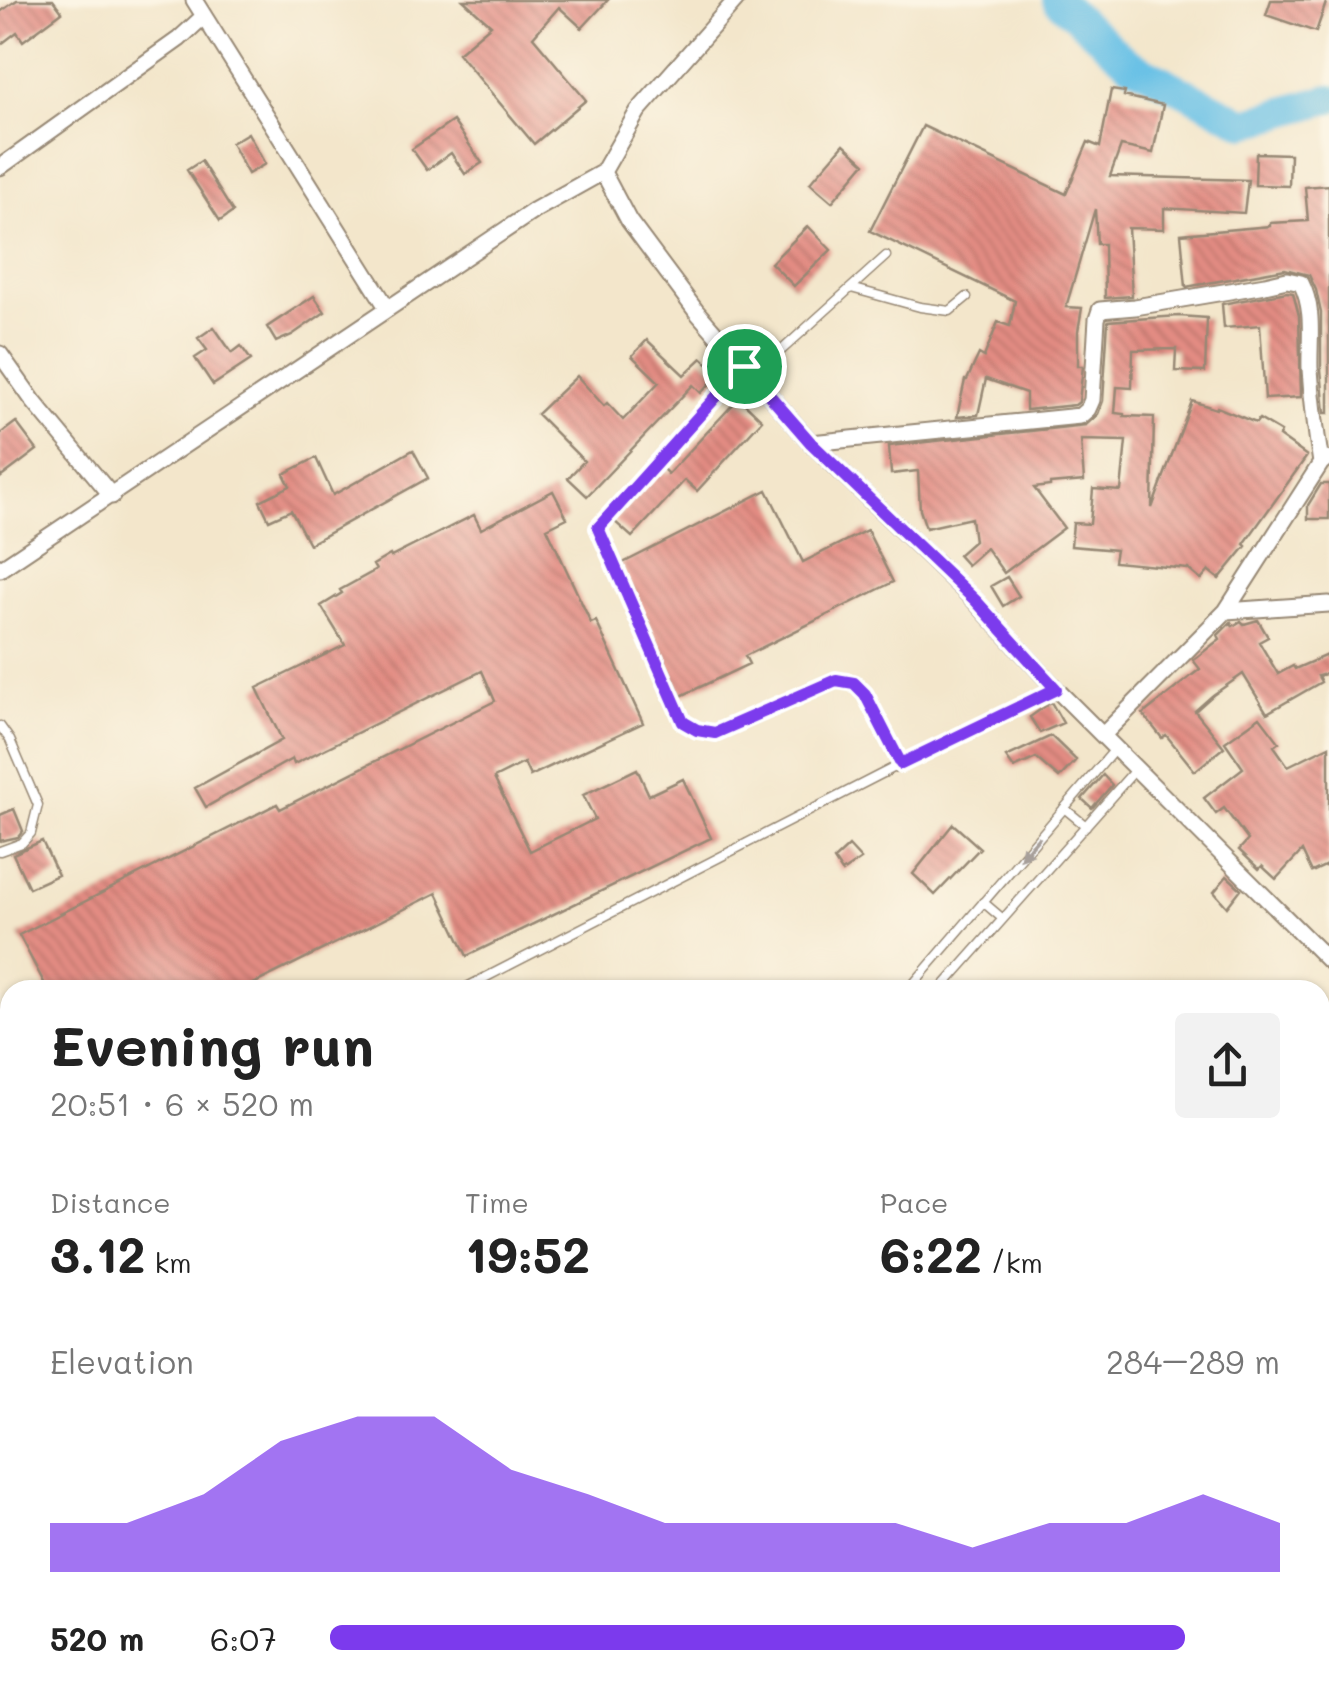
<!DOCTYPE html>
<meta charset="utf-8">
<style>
:root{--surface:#fff;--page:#f2f2f2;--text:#222;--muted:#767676;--accent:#7c3aed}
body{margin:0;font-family:Mali,sans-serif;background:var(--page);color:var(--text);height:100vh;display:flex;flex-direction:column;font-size:38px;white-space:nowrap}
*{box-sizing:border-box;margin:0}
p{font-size:32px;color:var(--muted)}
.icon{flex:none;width:55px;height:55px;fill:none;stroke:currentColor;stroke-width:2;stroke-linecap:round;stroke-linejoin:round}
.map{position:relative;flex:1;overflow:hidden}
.sheet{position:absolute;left:0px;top:980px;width:1330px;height:718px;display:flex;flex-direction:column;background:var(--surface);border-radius:30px 30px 0 0;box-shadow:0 2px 8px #0004}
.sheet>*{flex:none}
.pin{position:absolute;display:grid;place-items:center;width:85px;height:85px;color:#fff;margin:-42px;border:5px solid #fff;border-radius:50%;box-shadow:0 2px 10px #0007}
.round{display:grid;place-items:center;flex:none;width:105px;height:105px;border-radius:10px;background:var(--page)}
.headline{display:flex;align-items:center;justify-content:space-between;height:170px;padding:0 50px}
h1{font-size:55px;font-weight:700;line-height:75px}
.stats{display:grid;grid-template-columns:repeat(3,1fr);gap:15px;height:170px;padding:10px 50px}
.stats div{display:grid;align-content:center}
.stats b{font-size:50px;font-weight:700}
.stats small{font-size:28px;font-weight:400}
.stats p{font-size:28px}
.chart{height:280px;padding:20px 50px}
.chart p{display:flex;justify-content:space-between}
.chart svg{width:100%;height:180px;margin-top:10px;fill:var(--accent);opacity:.7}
ul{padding:0 50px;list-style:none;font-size:32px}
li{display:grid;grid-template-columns:160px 120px 1fr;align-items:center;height:75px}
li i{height:25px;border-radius:12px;background:var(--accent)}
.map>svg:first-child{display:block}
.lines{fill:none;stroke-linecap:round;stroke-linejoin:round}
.river{stroke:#69c1e6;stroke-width:30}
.building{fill:url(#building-back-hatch)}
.service-casing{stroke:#978874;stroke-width:11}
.minor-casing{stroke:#978874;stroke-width:19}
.tertiary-casing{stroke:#978874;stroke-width:21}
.service{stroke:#fff;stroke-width:8}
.minor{stroke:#fff;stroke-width:15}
.tertiary{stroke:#fff;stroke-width:18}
.rail-casing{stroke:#3b2a1e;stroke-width:9}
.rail{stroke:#fcf5e5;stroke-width:5;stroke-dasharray:15;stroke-linecap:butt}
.oneway{fill:#a79f9a}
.route-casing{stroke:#fff;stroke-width:20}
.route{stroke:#7c3aed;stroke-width:12}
</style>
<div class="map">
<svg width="1329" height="1696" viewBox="0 0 1329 1696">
<defs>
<pattern id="building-back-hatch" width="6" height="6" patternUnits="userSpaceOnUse" patternTransform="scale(2.5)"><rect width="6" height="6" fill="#e38c83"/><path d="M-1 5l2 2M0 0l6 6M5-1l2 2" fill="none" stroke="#b9736b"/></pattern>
</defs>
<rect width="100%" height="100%" fill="#fcf5e5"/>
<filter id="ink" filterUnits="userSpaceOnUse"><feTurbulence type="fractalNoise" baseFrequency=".01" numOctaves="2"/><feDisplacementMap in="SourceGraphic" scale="20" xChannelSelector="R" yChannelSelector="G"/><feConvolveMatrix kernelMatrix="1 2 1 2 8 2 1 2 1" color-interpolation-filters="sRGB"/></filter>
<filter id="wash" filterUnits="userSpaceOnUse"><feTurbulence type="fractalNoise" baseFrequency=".0048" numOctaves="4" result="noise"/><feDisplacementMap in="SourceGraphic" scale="40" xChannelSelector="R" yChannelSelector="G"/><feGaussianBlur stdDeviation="2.25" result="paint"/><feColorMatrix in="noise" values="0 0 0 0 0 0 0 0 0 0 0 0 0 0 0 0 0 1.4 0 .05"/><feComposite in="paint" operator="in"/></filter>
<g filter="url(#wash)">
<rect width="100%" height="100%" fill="#f3e6cb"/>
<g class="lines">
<path class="river" d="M 1057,0 L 1127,62 L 1245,123 L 1329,99"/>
</g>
<g id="blocks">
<path class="building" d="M 17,0 L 53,0 L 62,12 L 23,41 L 17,32 L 0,45 L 0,12 Z
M 463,0 L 608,0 L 582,28 L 559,7 L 533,37 L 586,100 L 534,144 L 458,53 L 491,25 Z
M 1271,0 L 1327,0 L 1316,32 L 1266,15 Z
M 1111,90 L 1125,92 L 1124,96 L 1163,105 L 1153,153 L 1121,146 L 1110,176 L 1248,180 L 1244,213 L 1164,208 L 1164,229 L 1128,228 L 1132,296 L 1105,298 L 1104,244 L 1097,244 L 1095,209 L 1066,307 L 1082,308 L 1078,331 L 1078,366 L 1083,366 L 1079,402 L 1075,405 L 1026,410 L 1026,393 L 986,379 L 978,415 L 957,417 L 965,380 L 967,380 L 979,354 L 984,357 L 998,322 L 1010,326 L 1015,301 L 870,231 L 923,126 L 1066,194 L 1088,142 L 1100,147 Z
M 453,121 L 482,163 L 465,174 L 451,153 L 427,170 L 412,149 Z
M 248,133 L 265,164 L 248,174 L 231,143 Z
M 844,144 L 865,163 L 832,202 L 810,183 Z
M 1256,153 L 1290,154 L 1289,186 L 1255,185 Z
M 201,161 L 233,212 L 220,221 L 187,170 Z
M 1329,185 L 1329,413 L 1325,413 L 1321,369 L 1321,313 L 1316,290 L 1309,275 L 1285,269 L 1186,287 L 1181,234 L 1270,226 L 1270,223 L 1308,221 L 1305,187 Z
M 808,226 L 831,250 L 794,286 L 771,263 Z
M 1287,292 L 1293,293 L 1299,316 L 1301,397 L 1265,399 L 1260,325 L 1224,328 L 1222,304 Z
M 314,296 L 325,312 L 292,335 L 276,342 L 267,327 Z
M 1179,316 L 1207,318 L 1205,372 L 1175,371 L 1176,349 L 1133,350 L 1132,388 L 1117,387 L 1115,413 L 1124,414 L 1124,416 L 1154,417 L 1152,508 L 1192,401 L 1216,409 L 1217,407 L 1256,423 L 1259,419 L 1281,432 L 1279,436 L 1307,456 L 1244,544 L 1246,546 L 1219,579 L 1209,571 L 1201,580 L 1188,569 L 1114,562 L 1116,550 L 1071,546 L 1073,523 L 1090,524 L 1093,489 L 1121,491 L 1126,441 L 1081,440 L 1084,481 L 1050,484 L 1050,486 L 1034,488 L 1064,528 L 1004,573 L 986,548 L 967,565 L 958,555 L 974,541 L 971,518 L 926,528 L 920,510 L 918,471 L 891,474 L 889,446 L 1086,425 L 1098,414 L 1103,401 L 1108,321 Z
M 214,327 L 232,353 L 241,346 L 251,360 L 213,385 L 195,358 L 207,350 L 198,338 Z
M 647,340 L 684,375 L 702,358 L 719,374 L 701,393 L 693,385 L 587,496 L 568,478 L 584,461 L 537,414 L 577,376 L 604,406 L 607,403 L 623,420 L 659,382 L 632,356 Z
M 739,398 L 762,420 L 697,491 L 685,480 L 632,537 L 614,521 L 662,468 L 668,474 Z
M 16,422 L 37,450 L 0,478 L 0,434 Z
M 413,450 L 428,478 L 309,544 L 291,510 L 269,520 L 260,501 L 290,486 L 284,474 L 316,458 L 333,495 Z
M 1321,484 L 1329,484 L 1329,519 L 1308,519 L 1308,505 Z
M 767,490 L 803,562 L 867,530 L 893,582 L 745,656 L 749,664 L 681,696 L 621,564 Z
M 553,491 L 567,518 L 547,528 L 591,623 L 596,621 L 643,723 L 530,776 L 524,763 L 494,778 L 530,851 L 595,819 L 583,795 L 637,769 L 649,795 L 683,779 L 711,838 L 467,956 L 437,893 L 241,990 L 48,990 L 19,935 L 277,804 L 280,809 L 495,701 L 482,671 L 294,764 L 292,759 L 206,807 L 195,788 L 282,740 L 257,688 L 345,645 L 321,606 L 342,593 L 340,590 L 376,570 L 373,565 L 390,555 L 391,557 L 474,515 L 481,529 Z
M 1007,577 L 1019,596 L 1003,606 L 991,586 Z
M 1258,620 L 1268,637 L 1259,642 L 1278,674 L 1293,666 L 1295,669 L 1329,654 L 1329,673 L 1318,676 L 1321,682 L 1267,713 L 1243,674 L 1213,695 L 1195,711 L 1224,747 L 1195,771 L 1166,735 L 1162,738 L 1143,714 L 1200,669 L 1193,660 L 1220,639 L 1218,635 L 1231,622 L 1233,626 L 1241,621 L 1244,624 Z
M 1051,702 L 1063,723 L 1040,733 L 1030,717 Z
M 1260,717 L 1279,742 L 1274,746 L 1288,766 L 1329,746 L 1329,864 L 1312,872 L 1302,851 L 1276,879 L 1262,866 L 1259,869 L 1239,850 L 1248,840 L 1224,808 L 1216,814 L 1204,798 L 1243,768 L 1225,742 Z
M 1051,736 L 1076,760 L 1059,778 L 1036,758 L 1014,768 L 1006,757 Z
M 1103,775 L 1112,785 L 1092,808 L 1082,799 Z
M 14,809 L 23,831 L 18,837 L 0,841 L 0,815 Z
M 953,824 L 980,848 L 935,895 L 913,874 Z
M 42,841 L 58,875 L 29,888 L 13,854 Z
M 849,846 L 861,859 L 842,872 L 834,860 Z
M 1227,876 L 1241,889 L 1227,907 L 1214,892 Z"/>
</g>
</g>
<g filter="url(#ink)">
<use href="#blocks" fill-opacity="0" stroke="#978874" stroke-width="2.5"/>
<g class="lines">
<defs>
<path id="service" d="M 851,288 L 920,307 L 950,311 L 967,297
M 744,366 L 597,528 L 683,723 L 697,730 L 715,733 L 837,680 L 854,683 L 865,693 L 901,764
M 753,376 L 886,256
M 0,726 L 10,740 L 38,805 L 31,833 L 22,843 L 0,851
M 1064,808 L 1086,826
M 983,902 L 1003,919
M 461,990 L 901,764 L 1056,689
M 908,990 L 1116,748
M 940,990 L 1136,769"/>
<path id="minor" d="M 204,16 L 388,309
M 0,167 L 179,39 L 204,16 L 194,0
M 603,172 L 629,221 L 696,311 L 811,443 L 975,601 L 1056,689 L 1329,961
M 0,354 L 34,402 L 112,496
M 811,443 L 1080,416 L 1088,409 L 1092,400 L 1097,319 L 1100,310 L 1135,307 L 1265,285 L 1287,280 L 1301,283 C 1315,310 1309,340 1310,369 C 1312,400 1316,432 1321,463
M 0,569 L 535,210 L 603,172 L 638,111 L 736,0
M 1226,611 L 1329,604
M 1103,735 L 1226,611 L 1321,463 L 1326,459
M 0,1293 L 10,1306
M 1320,1444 L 1329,1448
M 1320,1504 L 1329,1489
M 530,1688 L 546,1696
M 975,1688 L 974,1691 L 976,1696
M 562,1696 L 572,1688
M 1224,1696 L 1227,1688"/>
<path id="tertiary" d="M 0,1418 L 10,1425
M 391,1688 L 403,1696"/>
</defs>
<use href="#service" class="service-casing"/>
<use href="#minor" class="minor-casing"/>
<use href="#tertiary" class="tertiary-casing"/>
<use href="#service" class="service"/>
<use href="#minor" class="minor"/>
<use href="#tertiary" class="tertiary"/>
<defs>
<path id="rail" d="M 0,1311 L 10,1321
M 521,1688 L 535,1696"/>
</defs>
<use href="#rail" class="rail-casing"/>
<use href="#rail" class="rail"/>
</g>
<defs><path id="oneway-solid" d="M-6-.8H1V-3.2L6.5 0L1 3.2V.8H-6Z" transform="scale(2.5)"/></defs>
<use class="oneway" href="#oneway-solid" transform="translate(1030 848) rotate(131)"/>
</g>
<g class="lines" filter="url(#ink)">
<defs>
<path id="route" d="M 744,366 L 811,443 L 976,601 L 1056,689 L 901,764 L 865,694 L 854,683 L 836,680 L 715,733 L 697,730 L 683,722 L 598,528 Z"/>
</defs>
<use href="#route" class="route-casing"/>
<use href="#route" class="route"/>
</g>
</svg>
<div class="pin" style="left:744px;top:366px;background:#1e9e55"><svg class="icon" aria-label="arrive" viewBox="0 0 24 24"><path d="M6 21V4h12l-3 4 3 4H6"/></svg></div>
<section class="sheet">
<div class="headline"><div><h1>Evening run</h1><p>20:51 · 6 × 520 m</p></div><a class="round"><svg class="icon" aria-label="share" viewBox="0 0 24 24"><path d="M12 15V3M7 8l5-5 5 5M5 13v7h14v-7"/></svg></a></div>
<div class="stats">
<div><p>Distance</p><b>3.12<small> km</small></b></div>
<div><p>Time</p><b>19:52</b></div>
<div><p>Pace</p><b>6:22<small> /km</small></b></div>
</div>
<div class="chart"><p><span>Elevation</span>284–289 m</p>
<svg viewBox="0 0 160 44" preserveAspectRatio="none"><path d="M0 44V32L10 32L20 25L30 12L40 6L50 6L60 19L70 25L80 32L90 32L100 32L110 32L120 38L130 32L140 32L150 25L160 32V44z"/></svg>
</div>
<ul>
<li><b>520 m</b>6:07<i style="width:90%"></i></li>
</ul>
</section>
</div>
